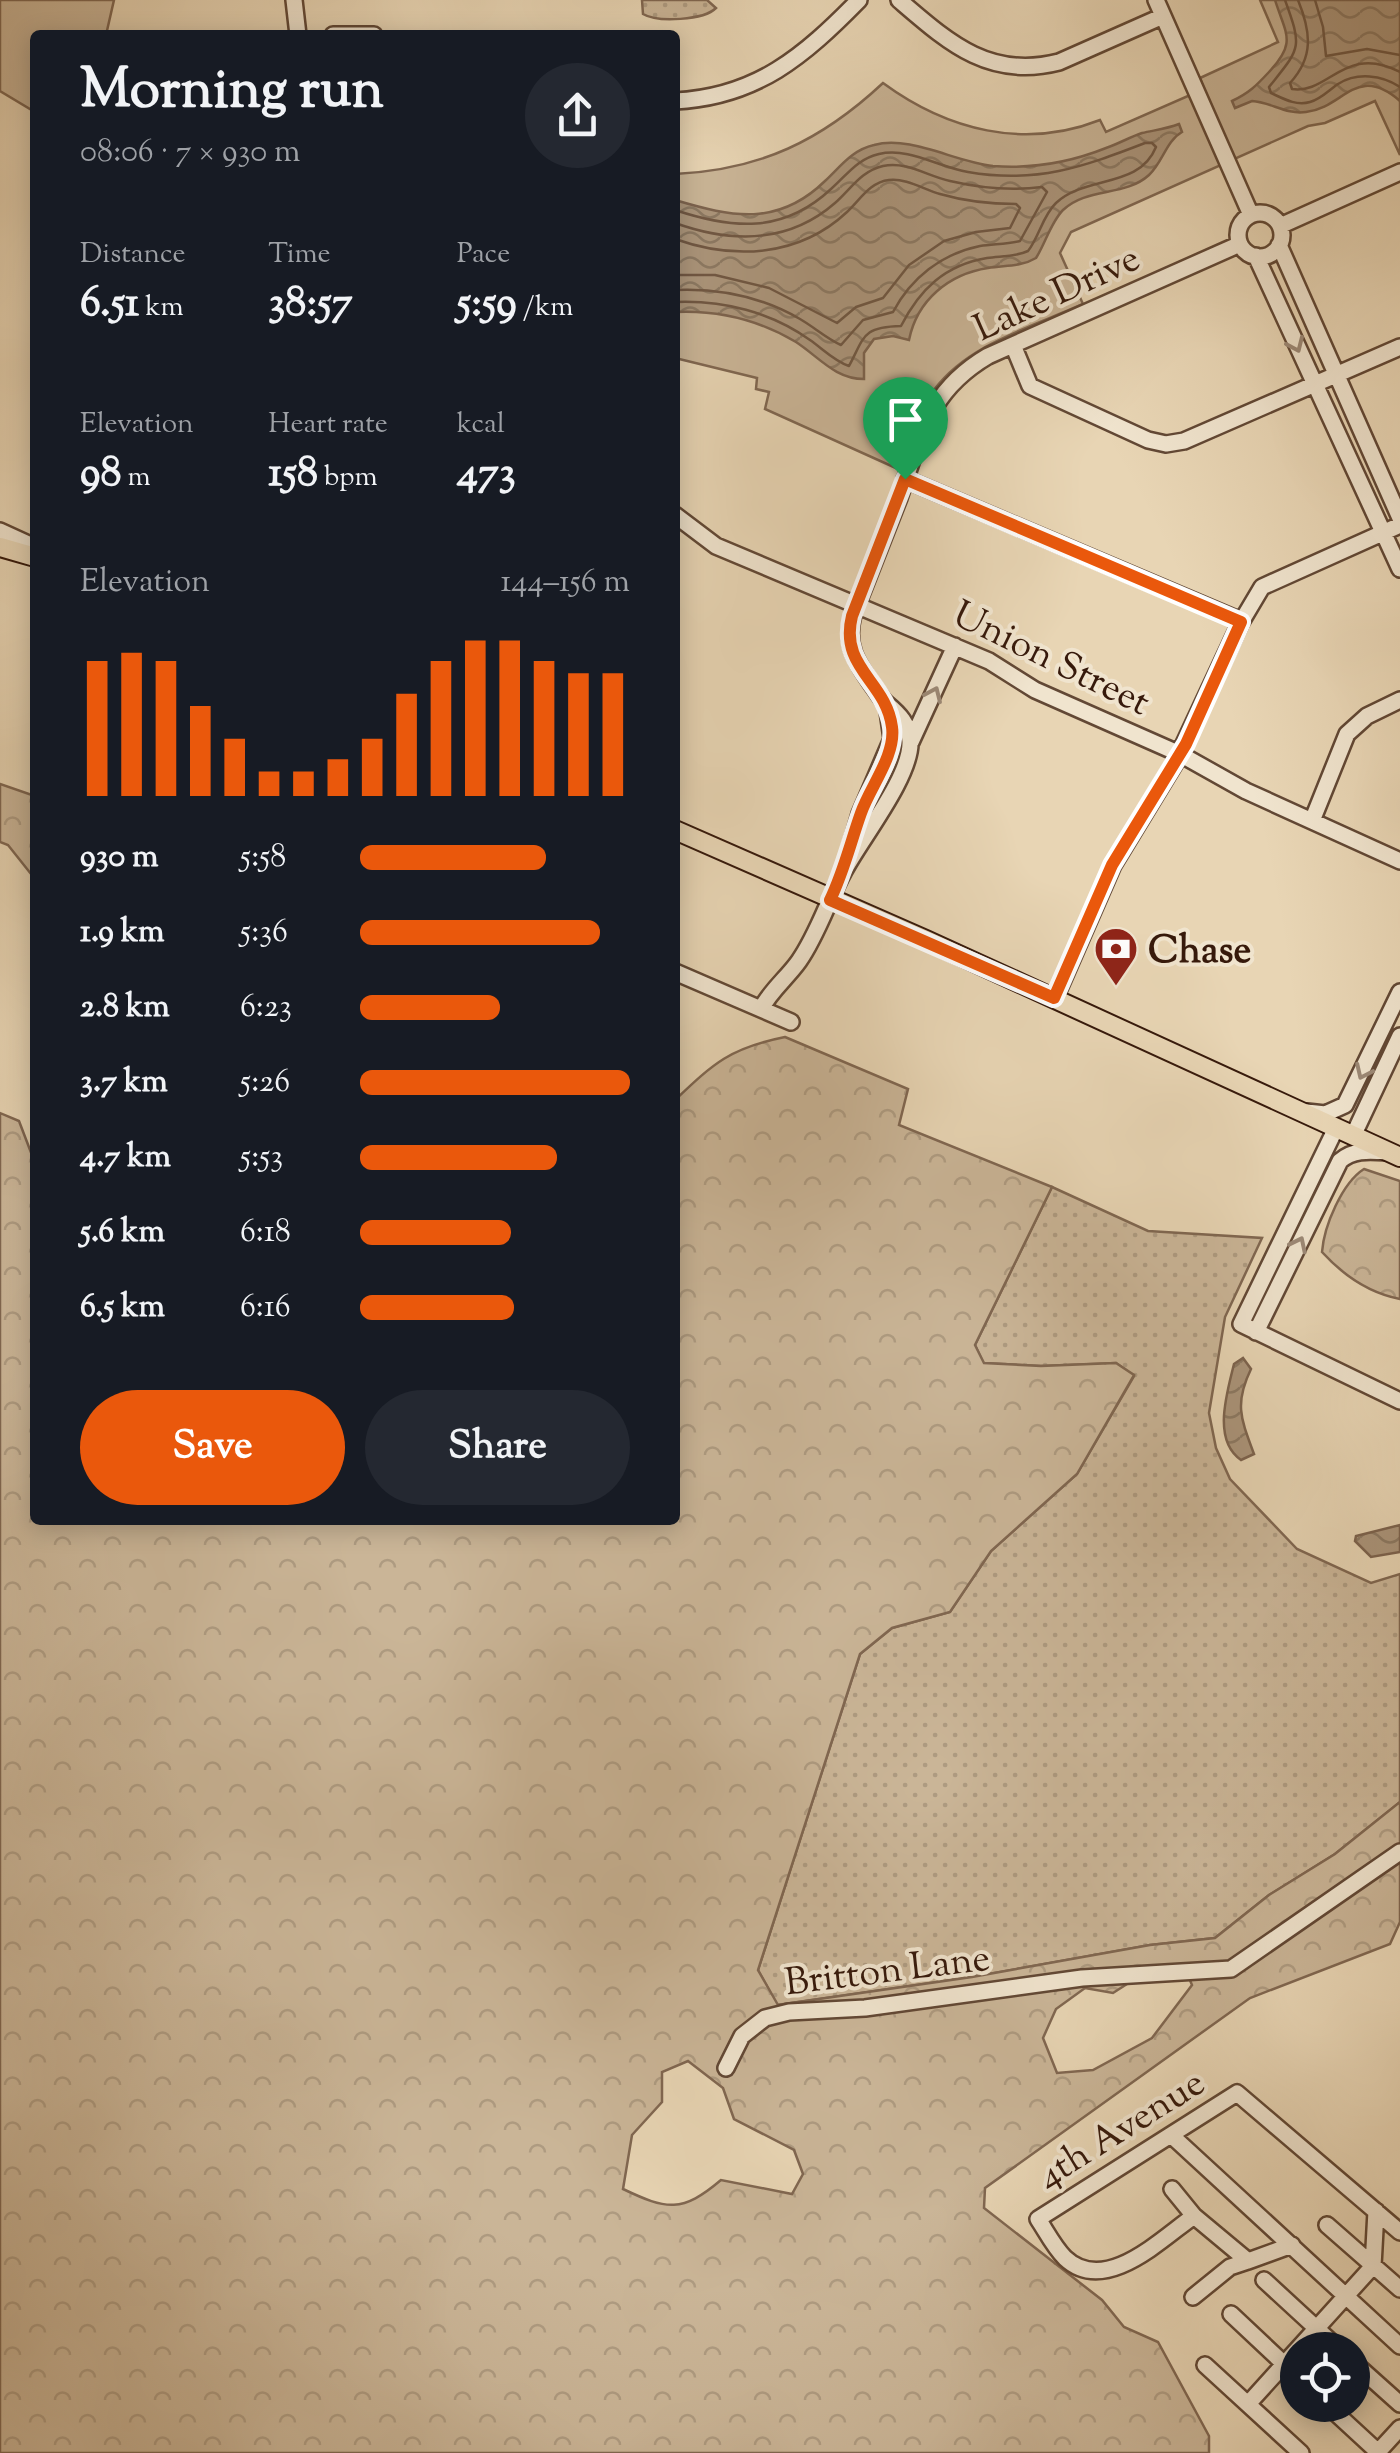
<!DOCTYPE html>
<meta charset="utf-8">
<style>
:root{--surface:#171b24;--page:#242831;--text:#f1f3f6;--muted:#9ea1a6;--accent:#ea580c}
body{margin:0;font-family:"Sorts Mill Goudy",serif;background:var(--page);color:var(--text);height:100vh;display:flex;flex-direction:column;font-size:38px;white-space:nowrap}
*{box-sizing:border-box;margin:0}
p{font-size:32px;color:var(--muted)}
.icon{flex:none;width:55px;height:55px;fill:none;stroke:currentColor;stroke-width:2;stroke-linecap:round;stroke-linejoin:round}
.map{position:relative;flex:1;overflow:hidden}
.panel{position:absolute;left:30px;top:30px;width:650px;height:1495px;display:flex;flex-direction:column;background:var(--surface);border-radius:10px;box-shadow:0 5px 25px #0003}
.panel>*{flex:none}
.fabs{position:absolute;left:1280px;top:2332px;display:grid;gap:20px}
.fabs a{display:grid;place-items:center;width:90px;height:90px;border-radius:50%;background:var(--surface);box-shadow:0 5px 25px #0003;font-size:50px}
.pin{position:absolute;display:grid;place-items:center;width:85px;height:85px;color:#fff;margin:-102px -42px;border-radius:50% 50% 50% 0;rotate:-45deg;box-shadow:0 0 10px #0007}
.pin .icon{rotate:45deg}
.round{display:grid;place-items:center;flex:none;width:105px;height:105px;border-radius:52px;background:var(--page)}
.summary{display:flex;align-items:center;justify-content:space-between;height:170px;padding:0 50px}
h1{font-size:55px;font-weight:800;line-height:75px}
.figures{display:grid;grid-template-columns:repeat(3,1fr);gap:15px;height:170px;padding:10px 50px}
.figures div{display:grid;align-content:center}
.figures b{font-size:42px;font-weight:800}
.figures small{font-size:28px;font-weight:400}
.figures p{font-size:28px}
.chart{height:280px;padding:20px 50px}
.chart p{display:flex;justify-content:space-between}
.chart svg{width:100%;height:180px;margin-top:10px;stroke:var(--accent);stroke-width:6}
.primary-button{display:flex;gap:20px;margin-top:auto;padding:20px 50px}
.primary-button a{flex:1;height:115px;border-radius:60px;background:var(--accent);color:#fff;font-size:40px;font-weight:800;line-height:115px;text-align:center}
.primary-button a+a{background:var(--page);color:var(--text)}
ul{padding:0 50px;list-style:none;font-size:32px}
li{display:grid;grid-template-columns:160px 120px 1fr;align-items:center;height:75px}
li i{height:25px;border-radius:12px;background:var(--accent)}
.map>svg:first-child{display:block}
.grass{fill:url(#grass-dots);stroke:#806751;stroke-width:2.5}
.forest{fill:url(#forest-crowns);stroke:#806751;stroke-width:2.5;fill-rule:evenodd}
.green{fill:#cab597;stroke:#806751;stroke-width:2.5}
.water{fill:url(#water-waves);stroke:#7c634e;stroke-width:2.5}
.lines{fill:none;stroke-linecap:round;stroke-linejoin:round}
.shore{stroke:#705743;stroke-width:2.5}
.minor-casing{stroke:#624835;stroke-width:20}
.major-casing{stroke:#36190b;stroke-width:22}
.minor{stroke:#f0e4ce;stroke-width:15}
.major{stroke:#e8d5b4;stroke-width:18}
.oneway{stroke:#9c8976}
.route-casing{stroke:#fff;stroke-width:20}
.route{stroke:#ea580c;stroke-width:12}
.labels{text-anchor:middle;stroke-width:8;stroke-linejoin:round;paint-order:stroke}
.street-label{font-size:38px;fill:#36190b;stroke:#f0e4ce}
.poi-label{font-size:38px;font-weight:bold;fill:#36190b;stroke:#f0e4ce;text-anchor:start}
</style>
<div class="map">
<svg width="1400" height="2453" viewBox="0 0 1400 2453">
<defs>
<pattern id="grass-dots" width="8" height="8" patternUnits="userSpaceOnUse" patternTransform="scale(2.5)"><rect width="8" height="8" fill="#cab597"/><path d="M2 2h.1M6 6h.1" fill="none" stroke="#ae9b81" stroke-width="1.8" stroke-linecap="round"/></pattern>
<pattern id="forest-crowns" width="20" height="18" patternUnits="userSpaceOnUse" patternTransform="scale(2.5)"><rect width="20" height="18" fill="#cab597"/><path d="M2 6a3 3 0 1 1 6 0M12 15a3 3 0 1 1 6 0" fill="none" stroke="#ae9b81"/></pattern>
<pattern id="water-waves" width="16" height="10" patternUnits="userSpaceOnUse" patternTransform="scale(2.5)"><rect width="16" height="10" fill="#ab957b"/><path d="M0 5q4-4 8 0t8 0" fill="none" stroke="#8c7963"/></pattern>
</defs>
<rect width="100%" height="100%" fill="#e8d5b4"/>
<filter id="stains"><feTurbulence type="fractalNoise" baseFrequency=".002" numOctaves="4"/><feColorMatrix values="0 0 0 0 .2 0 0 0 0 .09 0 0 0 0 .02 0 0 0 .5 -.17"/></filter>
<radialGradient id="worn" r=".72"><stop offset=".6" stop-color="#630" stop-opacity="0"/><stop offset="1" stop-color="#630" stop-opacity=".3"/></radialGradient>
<path class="grass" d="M 642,0 L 707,0 L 716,8 C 704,20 658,23 643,14 Z
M 1052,1187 L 1148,1231 L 1262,1238 L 1225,1317 L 1209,1413 L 1216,1448 L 1230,1479 L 1297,1549 L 1371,1583 L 1400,1574 L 1400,1802 L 1335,1854 L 1269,1895 L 1215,1938 L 1150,1945 L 972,1977 L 777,2005 L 758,1970 L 860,1654 L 892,1628 L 950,1612 L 991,1551 L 1077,1474 L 1134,1376 L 1116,1363 L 1041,1366 L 983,1363 L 975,1345 Z"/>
<path class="forest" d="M 0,784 L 32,795 L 35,802 L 35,879 L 8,845 L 0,842 Z
M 785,1037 L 908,1089 L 899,1125 L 1052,1187 L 975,1345 L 984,1363 L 1041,1366 L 1116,1363 L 1134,1375 L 1077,1474 L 991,1551 L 950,1612 L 892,1628 L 860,1654 L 758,1970 L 778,2005 L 972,1977 L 1150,1945 L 1215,1938 L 1269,1895 L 1335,1854 L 1400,1802 L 1400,1922 L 1390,1944 L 1250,1998 L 985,2188 L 984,2208 L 1102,2300 L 1124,2327 L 1158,2342 L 1209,2436 L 1209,2453 L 0,2453 L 0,1113 L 19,1121 L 35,1163 L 35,1520 L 675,1520 L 675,1100 C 714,1063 730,1048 785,1037 ZM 1184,1966 L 1192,1985 L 1152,2038 L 1093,2070 L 1057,2073 L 1043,2038 L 1056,2009 L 1085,1988 L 1113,1993 L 1152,1968 ZM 688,2061 L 723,2088 L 734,2119 L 794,2150 L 803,2174 L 792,2194 L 721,2180 C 682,2213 667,2210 623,2189 L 632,2135 L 662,2102 L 662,2072 Z
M 1364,1169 L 1400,1181 L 1400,1299 C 1369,1293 1343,1275 1322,1252 C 1324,1226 1342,1183 1364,1169 Z"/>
<path class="green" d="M 0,0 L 114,0 L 106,35 L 35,35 L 35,112 L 0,91 Z
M 1260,0 L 1400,0 L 1400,155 L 1375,101 L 1325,123 L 1308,126 L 1071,232 L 1060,253 L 1083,304 C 1032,327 968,344 934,390 C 917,413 908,442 898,469 L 765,409 L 769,392 L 756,389 L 757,378 L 675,358 L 675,174 C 760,170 821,141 883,83 C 947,130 1024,150 1100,120 L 1106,132 L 1204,89 L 1200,78 L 1278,42 Z"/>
<path class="water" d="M 1275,0 L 1400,0 L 1400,101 C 1356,63 1344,108 1306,112 C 1286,115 1271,102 1252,101 L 1235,108 L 1232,101 C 1249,93 1256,86 1269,72 C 1297,42 1286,35 1275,0 Z
M 1179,124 L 1182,132 C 1166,141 1163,162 1149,175 C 1125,197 1087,187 1063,210 C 1051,222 1045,244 1036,258 C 1021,267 1005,265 988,268 C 949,274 917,300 909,340 L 893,336 L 874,339 L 864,353 L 864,379 C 835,379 819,357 796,342 C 759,320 718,310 675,312 L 675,200 C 732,217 778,227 825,181 C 841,166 852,150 874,145 C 910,135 955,162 993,166 C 1032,169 1071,162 1106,148 C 1118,144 1130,137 1142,133 C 1155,130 1166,129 1179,124 Z
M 1243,1358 L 1251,1369 C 1234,1404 1241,1419 1254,1454 L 1241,1460 C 1212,1440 1227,1393 1234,1364 Z
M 1400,1525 L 1400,1552 L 1371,1557 L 1355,1541 L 1356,1536 Z"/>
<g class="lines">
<path class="shore" d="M 1285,0 C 1303,49 1300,48 1269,87 L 1271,93 C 1284,99 1296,106 1310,102 C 1321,99 1329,90 1338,84 C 1357,72 1382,75 1400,87
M 1298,0 C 1311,32 1314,57 1290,83 L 1292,89 C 1328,95 1345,43 1400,72
M 1315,0 L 1323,27 L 1326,56 L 1367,49 L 1400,55
M 675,210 C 732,229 783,234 831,189 C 847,175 857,159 879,154 C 909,147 938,167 968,172 C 1036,184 1083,167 1145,143 L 1152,143 L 1156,147 C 1139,189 1086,175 1056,203 C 1043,215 1039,237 1028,251 C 1015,257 1001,256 987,258 C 945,265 920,289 901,326 C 862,327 865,336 849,366 C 834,361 823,349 810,340 C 771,312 723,300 675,302
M 675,223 C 731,243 788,244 835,203 C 851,189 861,171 883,166 C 907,161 927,176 950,181 C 980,188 1011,191 1042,187 L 1047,192 L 1020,241 C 1007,244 993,244 980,246 C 941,254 911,278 893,312 L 863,320 L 841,345 C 827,339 814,327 800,319 C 762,297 719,288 675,290
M 675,239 C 734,260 799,257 847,212 C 860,200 870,182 889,180 C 906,178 923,189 940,194 C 964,201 990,204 1016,204 L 1020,208 L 1010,228 L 976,232 L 944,241 L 909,265 L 883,298 L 856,307 L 837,323 L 769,288 L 715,275 L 675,275"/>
<defs>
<path id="minor" d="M 294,0 L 298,35
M 899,0 C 948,42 989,80 1059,62 L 1163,16
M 1156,0 L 1251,215
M 333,35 L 374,35
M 675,101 C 757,97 804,56 859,0
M1238 235a22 22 0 1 1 44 0a22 22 0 1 1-44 0Z
M 1280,226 L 1400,172
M 1279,245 L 1400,518
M 1256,256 L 1400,569
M 1013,345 L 1030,386 L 1148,440 L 1166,444 L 1184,441 L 1400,347
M 905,479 L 1241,621
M 675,515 L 716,546 L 989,661 L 1035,690 L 1180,754 L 1246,791 L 1400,861
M 0,531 L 35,547
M 911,742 L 955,646
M 1312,821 L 1347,734 L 1367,716 L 1400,700
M 848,856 L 860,814 L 892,739 L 887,704
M 675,972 L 791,1022
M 1055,998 L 1113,865 L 1175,763 L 1240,624 L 1262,587 L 1400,525
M 761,1009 C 771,990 787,978 799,961 C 818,934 828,900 844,871 C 860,840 912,776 910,741 C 909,724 899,714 887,704 C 882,700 877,691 873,686 C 856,662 845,645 853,615 C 868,576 884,537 899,498 C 921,437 927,392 988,356 L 1240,244
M 1307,1112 L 1325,1114 L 1345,1105 L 1400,992
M 1336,1128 L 1241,1324 L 1400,1401
M 1353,1136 L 1400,1036
M 1256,1332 L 1340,1161 C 1353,1149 1370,1151 1388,1152
M 726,2068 L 742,2036 L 765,2018 L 789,2012 L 865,2008 L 1082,1978 L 1231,1969 L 1400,1852
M 1171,2135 L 1400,2346
M 1172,2189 L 1194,2216 L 1248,2261 L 1292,2245
M 1194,2216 C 1161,2239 1105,2296 1065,2258 C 1054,2247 1046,2231 1038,2219 L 1237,2093 L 1400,2232
M 1327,2225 L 1400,2289
M 1264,2280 L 1340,2350
M 1193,2297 L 1230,2267 L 1248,2261
M 1231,2314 L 1298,2377
M 1352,2361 L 1400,2404
M 1205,2365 L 1301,2453
M 1248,2404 L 1373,2266 L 1376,2211
M 1327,2405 L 1378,2452
M 1377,2453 L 1400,2428"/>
<path id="major" d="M 0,547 L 35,557
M 675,830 L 926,940 L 1400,1157"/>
</defs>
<use href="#minor" class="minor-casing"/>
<use href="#major" class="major-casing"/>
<use href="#minor" class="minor"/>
<use href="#major" class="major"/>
</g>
<defs><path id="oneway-chevron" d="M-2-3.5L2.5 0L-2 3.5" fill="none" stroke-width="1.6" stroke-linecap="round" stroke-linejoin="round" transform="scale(2.5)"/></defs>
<g class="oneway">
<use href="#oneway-chevron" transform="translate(1296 345) rotate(66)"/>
<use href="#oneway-chevron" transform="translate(934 694) rotate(-66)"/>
<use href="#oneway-chevron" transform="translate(1363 1072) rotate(115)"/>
<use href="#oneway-chevron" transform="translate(1299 1244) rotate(-64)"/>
</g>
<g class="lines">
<defs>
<path id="route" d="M 905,479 L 1241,622 L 1186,744 L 1112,865 L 1054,998 L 830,900 C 844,871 850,844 861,813 C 870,787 896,755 892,727 C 886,681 839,668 852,616 Z"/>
</defs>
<use href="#route" class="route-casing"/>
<use href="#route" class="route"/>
</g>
<defs>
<symbol id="bank-pin" viewBox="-11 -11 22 30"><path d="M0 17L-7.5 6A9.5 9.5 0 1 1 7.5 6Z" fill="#8f2418" stroke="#f0e4ce"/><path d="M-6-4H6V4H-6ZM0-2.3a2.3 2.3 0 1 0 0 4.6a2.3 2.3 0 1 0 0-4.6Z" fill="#fff"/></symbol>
</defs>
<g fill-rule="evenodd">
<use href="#bank-pin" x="1091" y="924" width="50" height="68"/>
</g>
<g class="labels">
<g class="street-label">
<text transform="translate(1056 292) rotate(-25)" y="13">Lake Drive</text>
<text transform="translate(1052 657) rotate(26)" y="13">Union Street</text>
<text transform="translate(887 1969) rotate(-7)" y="13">Britton Lane</text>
<text transform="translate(1120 2128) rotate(-32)" y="13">4th Avenue</text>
</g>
<g class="poi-label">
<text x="1148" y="962">Chase</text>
</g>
</g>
<rect width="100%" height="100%" filter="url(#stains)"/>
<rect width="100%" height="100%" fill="url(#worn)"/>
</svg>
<div class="fabs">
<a><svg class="icon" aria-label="locate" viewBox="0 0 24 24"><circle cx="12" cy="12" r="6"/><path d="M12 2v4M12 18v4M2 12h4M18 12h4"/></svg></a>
</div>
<div class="pin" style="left:905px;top:479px;background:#1e9e55"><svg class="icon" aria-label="arrive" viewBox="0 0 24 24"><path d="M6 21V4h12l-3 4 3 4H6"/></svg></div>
<section class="panel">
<div class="summary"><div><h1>Morning run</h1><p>08:06 · 7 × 930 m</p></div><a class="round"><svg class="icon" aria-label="share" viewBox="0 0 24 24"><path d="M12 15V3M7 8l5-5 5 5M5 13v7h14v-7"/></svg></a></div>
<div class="figures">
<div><p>Distance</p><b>6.51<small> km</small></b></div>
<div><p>Time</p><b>38:57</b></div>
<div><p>Pace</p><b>5:59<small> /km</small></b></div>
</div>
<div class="figures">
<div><p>Elevation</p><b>98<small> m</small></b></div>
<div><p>Heart rate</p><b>158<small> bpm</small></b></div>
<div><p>kcal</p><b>473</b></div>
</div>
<div class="chart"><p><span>Elevation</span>144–156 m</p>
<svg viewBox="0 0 160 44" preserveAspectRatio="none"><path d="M5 44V11M15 44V9M25 44V11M35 44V22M45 44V30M55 44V38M65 44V38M75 44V35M85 44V30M95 44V19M105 44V11M115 44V6M125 44V6M135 44V11M145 44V14M155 44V14"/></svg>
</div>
<ul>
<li><b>930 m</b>5:58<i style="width:69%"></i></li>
<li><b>1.9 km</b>5:36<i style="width:89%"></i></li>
<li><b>2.8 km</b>6:23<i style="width:52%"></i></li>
<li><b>3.7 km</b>5:26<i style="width:100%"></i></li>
<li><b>4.7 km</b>5:53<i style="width:73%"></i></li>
<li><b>5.6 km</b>6:18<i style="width:56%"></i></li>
<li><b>6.5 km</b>6:16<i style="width:57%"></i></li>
</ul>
<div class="primary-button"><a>Save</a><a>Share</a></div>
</section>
</div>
